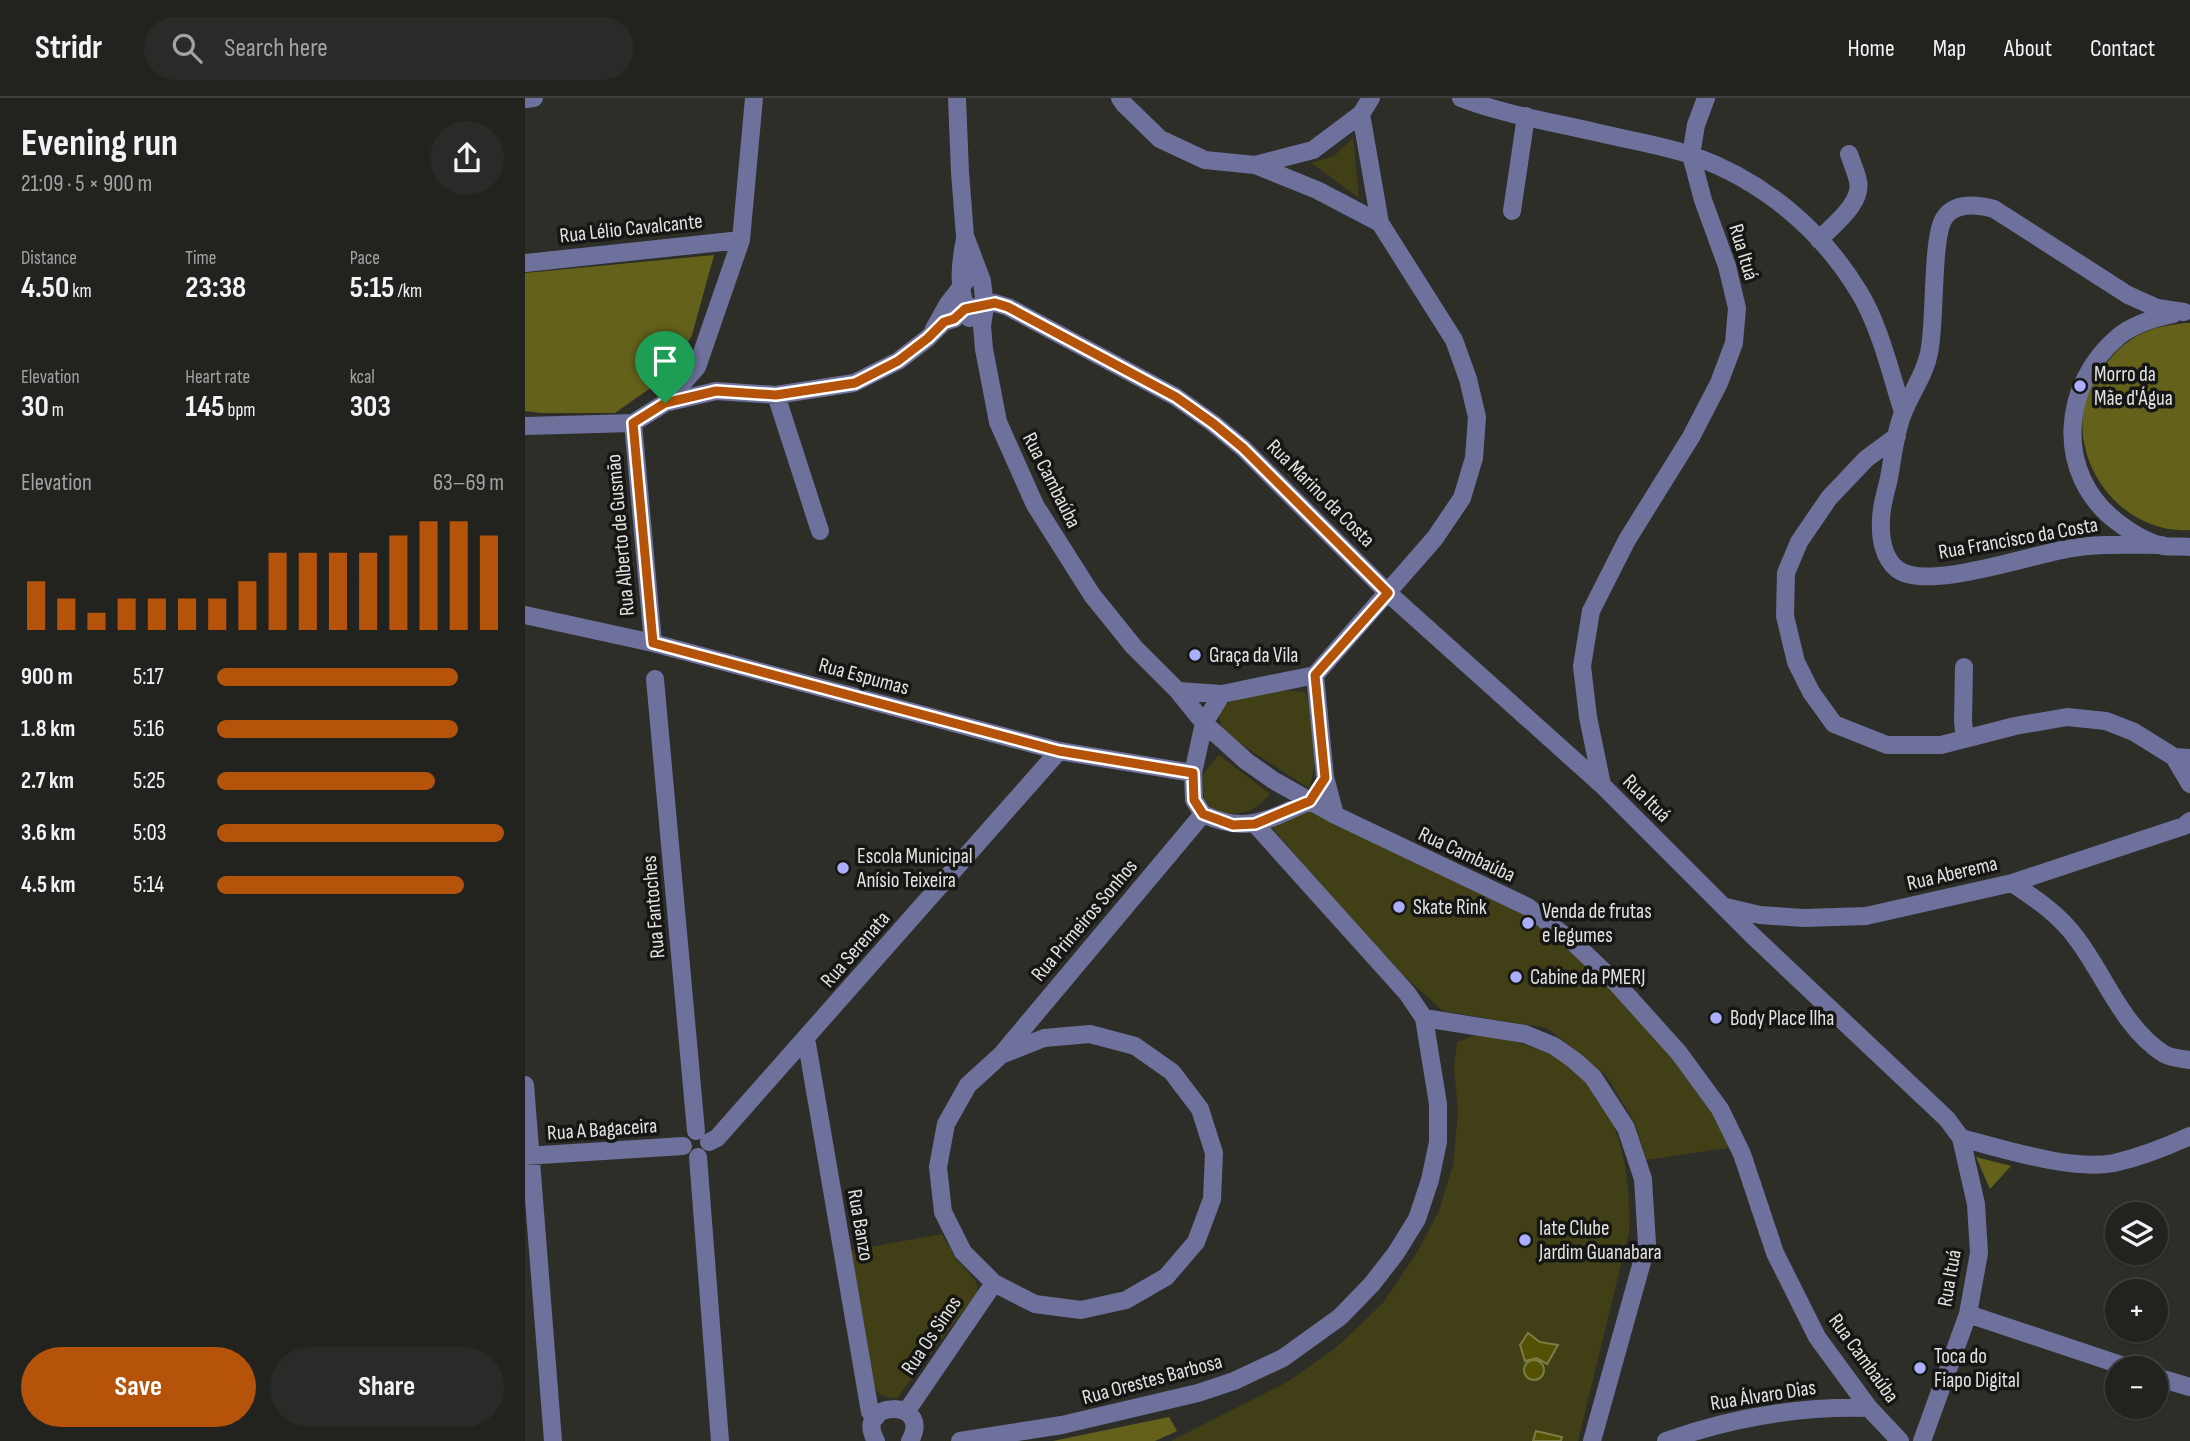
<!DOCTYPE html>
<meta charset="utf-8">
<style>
:root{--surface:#22221f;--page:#2a2a28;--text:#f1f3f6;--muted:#a2a4a4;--line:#3f3f3d;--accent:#b45309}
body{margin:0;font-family:"Sofia Sans Condensed",sans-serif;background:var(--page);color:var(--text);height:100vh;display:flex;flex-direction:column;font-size:26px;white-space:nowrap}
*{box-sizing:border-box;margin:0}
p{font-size:23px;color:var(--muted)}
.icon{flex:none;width:38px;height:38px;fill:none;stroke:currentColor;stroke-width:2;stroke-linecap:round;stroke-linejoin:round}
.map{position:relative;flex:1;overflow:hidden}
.side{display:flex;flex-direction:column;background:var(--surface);width:525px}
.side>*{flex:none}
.buttons{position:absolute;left:1580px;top:1104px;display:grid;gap:14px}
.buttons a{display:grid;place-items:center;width:63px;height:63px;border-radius:50%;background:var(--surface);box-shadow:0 2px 5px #0004,0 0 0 2px var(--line);font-size:35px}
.pin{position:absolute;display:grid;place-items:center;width:60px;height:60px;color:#fff;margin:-72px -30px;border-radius:50% 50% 50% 0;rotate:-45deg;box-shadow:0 0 7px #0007}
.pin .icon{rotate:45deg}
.round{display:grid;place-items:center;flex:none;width:74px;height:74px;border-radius:37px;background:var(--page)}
.head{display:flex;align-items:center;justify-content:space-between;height:119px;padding:0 21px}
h1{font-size:38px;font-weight:700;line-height:52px}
.metrics{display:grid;grid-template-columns:repeat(3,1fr);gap:10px;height:119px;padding:7px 21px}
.metrics div{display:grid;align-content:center}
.metrics b{font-size:30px;font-weight:700}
.metrics small{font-size:19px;font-weight:400}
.metrics p{font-size:19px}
.chart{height:196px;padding:14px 21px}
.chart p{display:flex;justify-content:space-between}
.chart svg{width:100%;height:126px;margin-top:7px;stroke:var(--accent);stroke-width:6}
.cta{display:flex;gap:14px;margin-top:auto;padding:14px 21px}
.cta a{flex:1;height:80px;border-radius:42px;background:var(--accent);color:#fff;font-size:28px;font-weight:700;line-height:80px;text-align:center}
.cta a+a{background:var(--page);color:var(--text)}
ul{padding:0 21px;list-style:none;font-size:23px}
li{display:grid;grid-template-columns:112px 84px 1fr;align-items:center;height:52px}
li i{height:18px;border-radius:9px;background:var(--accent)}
header{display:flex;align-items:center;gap:42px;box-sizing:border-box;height:98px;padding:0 35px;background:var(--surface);border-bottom:2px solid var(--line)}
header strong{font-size:33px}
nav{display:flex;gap:38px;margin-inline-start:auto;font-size:24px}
.search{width:490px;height:63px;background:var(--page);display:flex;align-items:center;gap:18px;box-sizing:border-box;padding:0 24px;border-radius:38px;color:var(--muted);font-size:26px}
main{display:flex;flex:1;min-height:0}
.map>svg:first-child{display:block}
.green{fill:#403f15}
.forest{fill:#63611a}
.water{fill:#535103;stroke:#7e7c45;stroke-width:2}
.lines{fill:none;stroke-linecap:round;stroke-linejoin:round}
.minor{stroke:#6d719c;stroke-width:18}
.route-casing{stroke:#fff;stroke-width:14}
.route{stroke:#b45309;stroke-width:9}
.poi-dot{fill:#abaffb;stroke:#161614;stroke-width:2.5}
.labels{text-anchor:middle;stroke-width:7;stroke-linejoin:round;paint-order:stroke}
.street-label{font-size:21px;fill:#e2e2e0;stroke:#161614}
.poi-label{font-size:21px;fill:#e2e2e0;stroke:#161614;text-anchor:start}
</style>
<header>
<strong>Stridr</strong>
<div class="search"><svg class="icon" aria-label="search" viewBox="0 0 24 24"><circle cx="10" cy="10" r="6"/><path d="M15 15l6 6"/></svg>Search here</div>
<nav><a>Home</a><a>Map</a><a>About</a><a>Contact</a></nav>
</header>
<main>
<section class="side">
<div class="head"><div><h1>Evening run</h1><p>21:09 · 5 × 900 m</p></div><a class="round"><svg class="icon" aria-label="share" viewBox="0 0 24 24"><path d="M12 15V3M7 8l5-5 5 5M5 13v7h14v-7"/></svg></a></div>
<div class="metrics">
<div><p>Distance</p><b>4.50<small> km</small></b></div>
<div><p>Time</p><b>23:38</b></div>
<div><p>Pace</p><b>5:15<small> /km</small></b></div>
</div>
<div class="metrics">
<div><p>Elevation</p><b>30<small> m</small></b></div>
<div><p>Heart rate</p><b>145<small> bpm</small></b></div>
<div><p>kcal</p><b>303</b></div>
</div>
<div class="chart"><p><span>Elevation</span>63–69 m</p>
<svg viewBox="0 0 160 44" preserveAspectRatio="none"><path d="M5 44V27M15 44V33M25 44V38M35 44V33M45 44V33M55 44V33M65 44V33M75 44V27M85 44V17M95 44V17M105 44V17M115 44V17M125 44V11M135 44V6M145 44V6M155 44V11"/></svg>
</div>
<ul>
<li><b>900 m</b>5:17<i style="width:84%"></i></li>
<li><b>1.8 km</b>5:16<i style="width:84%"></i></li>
<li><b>2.7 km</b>5:25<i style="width:76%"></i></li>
<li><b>3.6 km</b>5:03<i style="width:100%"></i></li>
<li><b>4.5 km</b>5:14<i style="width:86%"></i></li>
</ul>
<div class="cta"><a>Save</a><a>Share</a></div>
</section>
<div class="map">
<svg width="1665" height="1343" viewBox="0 0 1665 1343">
<rect width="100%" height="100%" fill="#2e2e29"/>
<path class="green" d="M 828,40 L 834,100 L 786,65 L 809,58 Z
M 757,592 L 780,594 C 791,624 794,660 784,690 L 697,634 L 693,614 L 707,602 Z
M 694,657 L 745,696 C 728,716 716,717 690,715 L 679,700 L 677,677 Z
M 782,708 L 999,813 L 1043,848 L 1157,965 L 1205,1036 L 1202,1050 L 1121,1062 L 1110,1025 L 1081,977 L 1022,930 L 918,913 L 879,878 L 813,807 L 742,724 Z
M 957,935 C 983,942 1010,948 1035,961 C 1041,964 1046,970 1051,974 C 1097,1015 1106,1075 1104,1134 L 1053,1343 L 646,1343 L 764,1283 L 813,1248 L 858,1205 L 894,1151 L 914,1113 L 928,1067 L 933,1014 L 929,969 L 932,944 Z
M 417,1136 L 432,1162 L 451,1183 L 453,1194 L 372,1300 C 360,1300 355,1297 347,1288 L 323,1153 Z"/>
<path class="forest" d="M 189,157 L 167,237 L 144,277 L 90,315 L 16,315 L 0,313 L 0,175 Z
M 1660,225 L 1665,225 L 1665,432 C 1592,437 1535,354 1566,287 C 1569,281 1574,275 1578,270 C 1589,254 1605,239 1623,233 C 1634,228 1648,227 1660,225 Z
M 1451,1059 L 1486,1068 L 1465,1091 Z
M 644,1319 L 652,1333 L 630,1343 L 528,1343 Z"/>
<path class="water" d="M 1003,1235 L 1015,1244 L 1033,1247 L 1022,1266 L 1012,1260 L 1000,1263 L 995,1247 Z
M999 1272a10 10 0 1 1 20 0a10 10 0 1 1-20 0Z
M 1011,1333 L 1037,1339 L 1036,1343 L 1008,1343 Z"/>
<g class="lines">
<path class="minor" d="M 432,0 L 435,74 L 440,138 L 457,183 L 460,208 L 457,228 L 459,251 L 473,324 L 510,407 L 567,497 L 609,549 L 653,593 L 679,625 L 721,663 L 748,682 L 810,717 L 1003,809 L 1049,845 L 1092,886 L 1154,955 L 1195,1011 L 1217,1056 L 1250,1155 L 1292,1239 L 1344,1310 L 1375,1343
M 595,0 L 599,6 L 635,41 L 680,62 L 730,67 L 792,92 L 855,125
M 936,0 C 978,16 1026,24 1070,34 C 1102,42 1137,47 1169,58 C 1238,83 1296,131 1334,194 C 1355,228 1366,277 1378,314
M 0,1 L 9,0
M 730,67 L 788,52 L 836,16 L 846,0
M 987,113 L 1001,18
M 440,141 C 434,170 433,192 444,220
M 1294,142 C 1308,127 1338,105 1333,83 C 1331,74 1327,65 1324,56
M 0,165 L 216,142
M 440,211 L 470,205 L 483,209 L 651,299 L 689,326 L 718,350 L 863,495 L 1077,687 L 1228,838 L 1422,1021 L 1436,1040 L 1451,1106 L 1454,1155 L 1443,1216 L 1397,1343
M 1648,216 C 1629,220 1609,226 1594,238 C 1536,286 1529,375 1591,423 C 1605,434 1621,444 1638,448 C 1647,449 1656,448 1665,449
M 409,231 L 423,206 L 440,184
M 251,297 L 295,433
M 140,305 L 172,269 L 216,142 L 229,0
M 108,325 L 128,545
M 0,328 L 108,325 L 140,305 L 191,293 L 251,297 L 329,285 L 373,263 L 403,240 L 419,224 L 429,221 L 440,211
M 1372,338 L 1341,361 L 1304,400 L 1274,444 L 1261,475 L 1260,518 L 1271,564 L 1286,594 L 1309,626 L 1362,647 L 1416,647 L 1490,628 L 1542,619 L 1581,623 L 1609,634 L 1649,659 L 1665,660
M 1637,447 C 1605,447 1574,445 1542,451 C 1505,457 1400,494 1372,471 C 1358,460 1355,439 1356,422 C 1356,408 1361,394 1364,380 C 1368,359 1370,333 1379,313 C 1387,293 1400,276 1404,255 C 1411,225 1406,136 1420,119 C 1431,104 1454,107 1469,111 L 1603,197 L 1632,210 L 1659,214
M 0,517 L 128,545 L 534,653 L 668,675
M 1439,569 L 1438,624 L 1440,641
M 790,577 L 800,679 L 810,717
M 130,581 L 171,1033
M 653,593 L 697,596 L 790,577 L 910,440 L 937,400 L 949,360 L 952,319 L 943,281 L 929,242 L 855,125 L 836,16
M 697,596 L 679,625 L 668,675 L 669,702 L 678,716 C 722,737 744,721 785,703
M 1649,659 L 1665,686
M 1077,687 L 1063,619 L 1057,568 L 1066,513 L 1102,442 L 1166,339 L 1194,285 L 1209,245 L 1212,210 L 1202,168 L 1178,102 L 1166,57 L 1171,27 L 1181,0
M 1487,785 C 1511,801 1535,817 1552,841 C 1580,878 1598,930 1639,956 C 1646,960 1657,961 1665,962
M 1201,809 L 1235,817 L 1279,820 L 1341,818 L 1487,785 L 1659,728 L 1665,723
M 899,920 L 1000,936 L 1029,948 L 1049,962 L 1068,979 L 1101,1030 L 1118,1081 L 1122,1146 L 1067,1343
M 281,940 L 345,1314 L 351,1319
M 476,957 L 519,940 L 565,936 L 610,948 L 647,974 L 675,1011 L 689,1055 L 687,1101 L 671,1144 L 641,1179 L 601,1202 L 556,1212 L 510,1206 L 469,1185 L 438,1154 L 418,1114 L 413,1069 L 421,1026 L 443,987 L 476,957 L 678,716
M 0,987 L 28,1343
M 1436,1040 C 1479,1051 1546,1073 1589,1065 C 1615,1059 1641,1049 1665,1038
M 184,1044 L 192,1040 L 534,653
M 0,1058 L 158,1048
M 173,1059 L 195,1343
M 1443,1216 L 1605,1270
M 1631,1279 L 1665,1289
M 381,1314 L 469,1185
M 351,1343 C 327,1301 409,1300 385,1343
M 435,1343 L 537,1327 L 673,1295 L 709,1283 L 758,1260 L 815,1219 L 847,1186 L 871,1155 L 892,1121 L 905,1082 L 913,1044 L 913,1006 L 899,920 L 882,895 L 730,726
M 1141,1343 C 1206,1320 1275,1308 1344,1310"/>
</g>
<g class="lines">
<defs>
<path id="route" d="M 470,205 L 483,209 L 651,299 L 689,326 L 718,350 L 863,495 L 790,577 L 800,680 L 785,703 L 730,726 L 708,727 L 678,716 L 669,702 L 668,675 L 534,653 L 128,545 L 108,325 L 140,305 L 191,293 L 251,297 L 330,285 L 373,263 L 403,240 L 419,224 L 429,221 L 440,211 Z"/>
</defs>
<use href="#route" class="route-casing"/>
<use href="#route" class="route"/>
</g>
<g class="poi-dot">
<circle cx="1555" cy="288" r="7"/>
<circle cx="670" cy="557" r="7"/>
<circle cx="318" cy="770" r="7"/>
<circle cx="874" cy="809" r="7"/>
<circle cx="1003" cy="825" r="7"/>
<circle cx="991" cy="879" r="7"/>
<circle cx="1191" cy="920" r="7"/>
<circle cx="1000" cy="1142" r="7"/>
<circle cx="1395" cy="1270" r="7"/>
</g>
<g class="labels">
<g class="street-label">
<text transform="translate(106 130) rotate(-6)" y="7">Rua Lélio Cavalcante</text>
<text transform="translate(1219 154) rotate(73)" y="7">Rua Ituá</text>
<text transform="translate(527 382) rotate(63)" y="7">Rua Cambaúba</text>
<text transform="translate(796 395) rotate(45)" y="7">Rua Marino da Costa</text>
<text transform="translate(95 437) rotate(-95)" y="7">Rua Alberto de Gusmão</text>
<text transform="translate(1493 440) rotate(-10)" y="7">Rua Francisco da Costa</text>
<text transform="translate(339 578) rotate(15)" y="7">Rua Espumas</text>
<text transform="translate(1122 700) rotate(45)" y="7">Rua Ituá</text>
<text transform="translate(942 756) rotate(25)" y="7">Rua Cambaúba</text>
<text transform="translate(1427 775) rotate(-13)" y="7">Rua Aberema</text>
<text transform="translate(128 809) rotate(-95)" y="7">Rua Fantoches</text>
<text transform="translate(559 822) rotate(-50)" y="7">Rua Primeiros Sonhos</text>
<text transform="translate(330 851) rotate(-49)" y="7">Rua Serenata</text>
<text transform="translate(77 1031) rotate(-4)" y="7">Rua A Bagaceira</text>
<text transform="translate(336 1127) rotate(80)" y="7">Rua Banzo</text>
<text transform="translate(1424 1180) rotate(-80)" y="7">Rua Ituá</text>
<text transform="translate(406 1237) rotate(-56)" y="7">Rua Os Sinos</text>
<text transform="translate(1339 1260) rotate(54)" y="7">Rua Cambaúba</text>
<text transform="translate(627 1281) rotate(-15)" y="7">Rua Orestes Barbosa</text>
<text transform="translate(1238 1297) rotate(-9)" y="7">Rua Álvaro Dias</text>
</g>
<g class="poi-label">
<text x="1569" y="283">Morro da<tspan x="1569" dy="24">Mãe d'Água</tspan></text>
<text x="684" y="564">Graça da Vila</text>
<text x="332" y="765">Escola Municipal<tspan x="332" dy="24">Anísio Teixeira</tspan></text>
<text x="888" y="816">Skate Rink</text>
<text x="1017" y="820">Venda de frutas<tspan x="1017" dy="24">e legumes</tspan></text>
<text x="1005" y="886">Cabine da PMERJ</text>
<text x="1205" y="927">Body Place Ilha</text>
<text x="1014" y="1137">Iate Clube<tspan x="1014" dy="24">Jardim Guanabara</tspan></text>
<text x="1409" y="1265">Toca do<tspan x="1409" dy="24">Fiapo Digital</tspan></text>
</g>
</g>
</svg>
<div class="buttons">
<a><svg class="icon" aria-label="layers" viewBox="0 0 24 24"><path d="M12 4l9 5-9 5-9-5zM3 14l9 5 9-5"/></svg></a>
<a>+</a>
<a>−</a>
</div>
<div class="pin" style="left:140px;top:305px;background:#1e9e55"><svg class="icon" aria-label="arrive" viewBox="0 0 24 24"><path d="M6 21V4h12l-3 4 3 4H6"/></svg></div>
</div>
</main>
